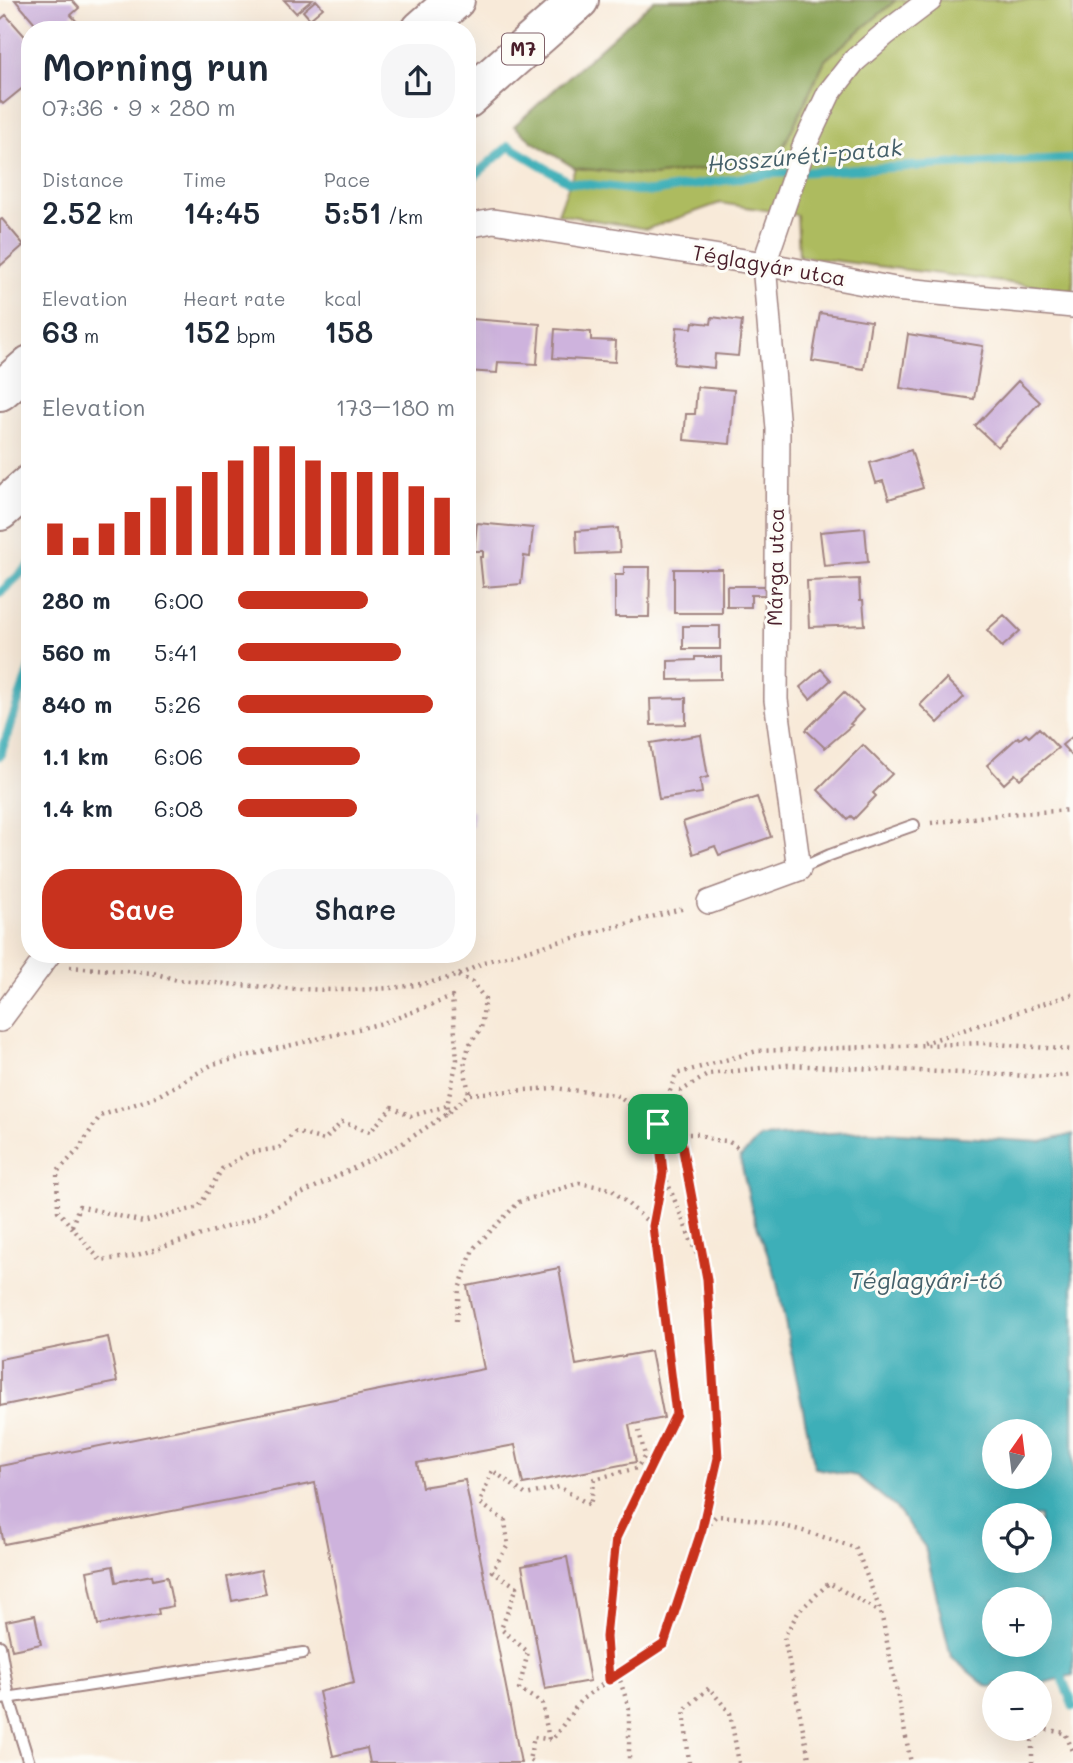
<!DOCTYPE html>
<meta charset="utf-8">
<style>
:root{--surface:#fff;--page:#f6f6f7;--text:#1f2937;--muted:#747a83;--accent:#c8321e}
body{margin:0;font-family:Mali,sans-serif;background:var(--page);color:var(--text);height:100vh;display:flex;flex-direction:column;font-size:26px;white-space:nowrap}
*{box-sizing:border-box;margin:0}
p{font-size:23px;color:var(--muted)}
.icon{flex:none;width:38px;height:38px;fill:none;stroke:currentColor;stroke-width:2;stroke-linecap:round;stroke-linejoin:round}
.map{position:relative;flex:1;overflow:hidden}
.details{position:absolute;left:21px;top:21px;width:455px;height:942px;display:flex;flex-direction:column;background:var(--surface);border-radius:28px;box-shadow:0 7px 28px #0002}
.details>*{flex:none}
.needle{width:46px;rotate:14deg}
.tools{position:absolute;left:982px;top:1419px;display:grid;gap:14px}
.tools a{display:grid;place-items:center;width:70px;height:70px;border-radius:50%;background:var(--surface);box-shadow:0 7px 28px #0002;font-size:35px}
.pin{position:absolute;display:grid;place-items:center;width:60px;height:60px;color:#fff;margin:-30px;border-radius:14px;box-shadow:0 4px 10px #0006}
.round{display:grid;place-items:center;flex:none;width:74px;height:74px;border-radius:28px;background:var(--page)}
.headline{display:flex;align-items:center;justify-content:space-between;height:119px;padding:0 21px}
h1{font-size:38px;font-weight:600;line-height:52px}
.stats{display:grid;grid-template-columns:repeat(3,1fr);gap:10px;height:119px;padding:7px 21px}
.stats div{display:grid;align-content:center}
.stats b{font-size:30px;font-weight:600}
.stats small{font-size:19px;font-weight:400}
.stats p{font-size:19px}
.chart{height:196px;padding:14px 21px}
.chart p{display:flex;justify-content:space-between}
.chart svg{width:100%;height:126px;margin-top:7px;stroke:var(--accent);stroke-width:6}
.button{display:flex;gap:14px;margin-top:auto;padding:14px 21px}
.button a{flex:1;height:80px;border-radius:28px;background:var(--accent);color:#fff;font-size:28px;font-weight:600;line-height:80px;text-align:center}
.button a+a{background:var(--page);color:var(--text)}
ul{padding:0 21px;list-style:none;font-size:23px}
li{display:grid;grid-template-columns:112px 84px 1fr;align-items:center;height:52px}
li i{height:18px;border-radius:9px;background:var(--accent)}
.map>svg:first-child{display:block}
.green{fill:#adbb5e;stroke:#7c6d44;stroke-width:2}
.forest{fill:#8aa355;stroke:#6a6140;stroke-width:2}
.water{fill:#3eafb8;stroke:#446772;stroke-width:2;fill-rule:evenodd}
.lines{fill:none;stroke-linecap:round;stroke-linejoin:round}
.stream{stroke:#3eafb8;stroke-width:9}
.building{fill:#ceb3dd}
.lane-casing{stroke:#a18482;stroke-width:14}
.street-casing{stroke:#a18482;stroke-width:26}
.highway-casing{stroke:#a18482;stroke-width:42}
.path{stroke:#a18482;stroke-width:4.5;stroke-dasharray:2 5;stroke-linecap:butt}
.lane{stroke:#fff;stroke-width:10}
.street{stroke:#fff;stroke-width:23}
.highway{stroke:#fff;stroke-width:38}
.route-casing{stroke:#fff;stroke-width:14}
.route{stroke:#c8321e;stroke-width:9}
.labels{text-anchor:middle;stroke-width:6;stroke-linejoin:round;paint-order:stroke}
.shield{fill:#fdfcf7;stroke:#806168;stroke-width:2}
.shield-label{font-size:19px;font-weight:bold;fill:#4a1f2b}
.street-label{font-size:21px;fill:#4a1f2b;stroke:#fdfcf7}
.water-label{font-size:23px;font-style:italic;fill:#45606a;stroke:#fdfcf7}
</style>
<div class="map">
<svg width="1073" height="1763" viewBox="0 0 1073 1763">
<rect width="100%" height="100%" fill="#fdfcf7"/>
<filter id="ink" filterUnits="userSpaceOnUse"><feTurbulence type="fractalNoise" baseFrequency=".0143" numOctaves="2"/><feDisplacementMap in="SourceGraphic" scale="14" xChannelSelector="R" yChannelSelector="G"/><feConvolveMatrix kernelMatrix="1 2 1 2 8 2 1 2 1" color-interpolation-filters="sRGB"/></filter>
<filter id="wash" filterUnits="userSpaceOnUse"><feTurbulence type="fractalNoise" baseFrequency=".00686" numOctaves="4" result="noise"/><feDisplacementMap in="SourceGraphic" scale="28" xChannelSelector="R" yChannelSelector="G"/><feGaussianBlur stdDeviation="1.57" result="paint"/><feColorMatrix in="noise" values="0 0 0 0 0 0 0 0 0 0 0 0 0 0 0 0 0 1.4 0 .05"/><feComposite in="paint" operator="in"/></filter>
<g filter="url(#wash)">
<rect width="100%" height="100%" fill="#f8ead9"/>
<path class="green" d="M 896,0 L 1073,0 L 1073,291 L 799,256 L 797,215 L 720,203 L 647,229 L 558,214 L 575,168 L 653,176 L 778,158 L 825,60 Z"/>
<path class="forest" d="M 654,0 L 896,0 L 825,60 L 778,158 L 653,176 L 575,168 L 533,142 L 514,126 Z"/>
<path class="water" d="M 868,1131 L 1042,1142 L 1073,1134 L 1073,1675 L 1040,1684 L 994,1684 L 994,1687 L 986,1686 L 951,1657 L 925,1547 L 895,1507 L 857,1476 L 815,1468 L 776,1278 L 752,1211 L 740,1158 L 760,1137 ZM 994,1432 L 1040,1432 L 1040,1477 L 994,1477 ZM 994,1516 L 1040,1516 L 1040,1561 L 994,1561 ZM 994,1600 L 1040,1600 L 1040,1645 L 994,1645 Z"/>
<g class="lines">
<path class="stream" d="M 467,182 L 509,146 L 569,182 L 649,192 L 766,174 L 1073,158
M 0,593 L 30,565
M 0,756 L 30,667
M 1062,1678 L 1073,1706"/>
</g>
<g id="blocks">
<path class="building" d="M 15,0 L 72,0 L 79,8 L 71,15 L 78,23 L 71,30 L 41,30 Z
M 284,0 L 312,0 L 296,13 Z
M 316,0 L 323,8 L 310,19 L 303,11 Z
M 6,15 L 30,42 L 30,82 L 3,104 L 0,101 L 0,20 Z
M 2,219 L 24,245 L 0,266 L 0,220 Z
M 820,313 L 871,321 L 864,369 L 812,361 Z
M 712,317 L 742,321 L 738,356 L 715,354 L 714,368 L 674,364 L 677,327 L 692,328 L 693,322 L 711,324 Z
M 471,319 L 540,324 L 537,364 L 498,362 L 497,373 L 467,371 Z
M 555,329 L 591,332 L 591,340 L 616,341 L 615,362 L 553,358 Z
M 908,334 L 983,346 L 974,399 L 900,388 Z
M 1018,381 L 1040,402 L 998,447 L 975,426 Z
M 697,387 L 734,390 L 730,444 L 684,440 L 686,414 L 695,414 Z
M 911,450 L 923,488 L 889,499 L 883,481 L 876,483 L 870,463 Z
M 477,523 L 533,528 L 530,557 L 524,556 L 521,584 L 483,587 L 480,557 L 483,557 L 483,551 L 474,551 Z
M 618,528 L 620,552 L 577,554 L 576,531 Z
M 865,528 L 868,562 L 824,566 L 820,532 Z
M 624,567 L 650,567 L 649,617 L 615,617 L 615,575 L 624,575 Z
M 674,569 L 722,569 L 722,613 L 674,613 Z
M 859,579 L 860,600 L 863,600 L 865,625 L 809,627 L 807,581 Z
M 727,586 L 765,586 L 765,595 L 751,595 L 751,607 L 727,607 Z
M 1004,615 L 1020,631 L 1002,647 L 987,630 Z
M 683,626 L 720,626 L 720,649 L 683,649 Z
M 695,657 L 721,657 L 721,679 L 668,680 L 668,661 L 695,660 Z
M 821,669 L 831,680 L 810,699 L 800,687 Z
M 946,679 L 964,697 L 938,723 L 920,705 Z
M 844,692 L 863,710 L 850,724 L 852,725 L 825,748 L 806,730 Z
M 686,698 L 686,724 L 651,725 L 650,699 Z
M 1039,728 L 1058,748 L 1020,779 L 1015,774 L 1004,784 L 987,765 L 1018,737 L 1020,739 L 1026,734 L 1029,737 Z
M 701,735 L 708,777 L 700,779 L 702,793 L 659,799 L 650,743 Z
M 1073,736 L 1073,757 L 1062,745 Z
M 863,745 L 892,774 L 873,793 L 876,796 L 854,819 L 851,816 L 847,819 L 818,790 Z
M 757,797 L 771,837 L 719,855 L 715,846 L 693,854 L 683,822 Z
M 467,810 L 473,810 L 473,826 L 467,826 Z
M 559,1268 L 576,1365 L 651,1351 L 664,1418 L 629,1425 L 636,1462 L 523,1484 L 515,1445 L 417,1463 L 422,1487 L 465,1480 L 521,1763 L 370,1763 L 367,1748 L 333,1756 L 319,1692 L 354,1683 L 315,1483 L 4,1544 L 0,1524 L 0,1466 L 484,1369 L 467,1286 Z
M 108,1337 L 117,1382 L 0,1406 L 0,1359 Z
M 567,1557 L 590,1681 L 545,1689 L 522,1566 Z
M 113,1566 L 116,1582 L 152,1575 L 153,1580 L 167,1577 L 173,1606 L 158,1609 L 159,1614 L 98,1625 L 87,1571 Z
M 261,1570 L 266,1594 L 232,1601 L 227,1577 Z
M 35,1615 L 41,1644 L 12,1650 L 6,1621 Z"/>
</g>
</g>
<g filter="url(#ink)">
<use href="#blocks" fill-opacity="0" stroke="#a18482" stroke-width="2"/>
<g class="lines">
<defs>
<path id="lane" d="M 799,869 L 830,855 L 914,825
M 0,1646 L 9,1698 L 29,1763
M 0,1699 L 303,1653"/>
<path id="street" d="M 467,226 L 493,221 L 764,264 L 895,289 L 1073,306
M 709,902 L 799,869 L 776,700 L 778,429 L 764,264 L 805,144 L 829,93 L 854,61 L 885,34 L 930,0
M 0,1020 L 49,954"/>
<path id="highway" d="M 421,30 L 455,0
M 467,99 L 579,0
M 0,391 L 30,365
M 0,511 L 30,484"/>
</defs>
<use href="#lane" class="lane-casing"/>
<use href="#street" class="street-casing"/>
<use href="#highway" class="highway-casing"/>
<path class="path" d="M 931,823 L 1005,814 L 1073,810
M 70,967 L 153,973 L 177,980 C 263,986 373,1001 455,976 C 465,973 475,967 484,962 L 685,908
M 458,976 L 472,982 L 485,999 L 481,1029 L 469,1045 L 464,1066 L 469,1094
M 924,1043 L 1073,994
M 445,1115 L 457,1060 L 452,997 L 383,1023 L 213,1064 L 156,1097 L 100,1116 L 78,1150 L 57,1172 L 58,1211 L 100,1260 L 131,1257 L 249,1220 L 400,1145 L 445,1115 L 469,1094 L 553,1088 L 616,1095 L 658,1124 L 663,1173 L 653,1226
M 737,1147 L 728,1141 L 714,1140 L 698,1134 L 680,1134 L 658,1124 L 676,1074 L 757,1051 L 983,1043 L 1073,1050
M 664,1174 L 703,1270
M 72,1226 L 79,1206 L 143,1222 L 199,1207 L 222,1169 L 248,1153 L 279,1148 L 295,1132 L 324,1140 L 342,1122 L 370,1132 L 392,1107 L 411,1116 L 447,1106
M 707,1278 L 677,1117 L 681,1091 L 709,1074 L 787,1065 L 1050,1077 L 1073,1074
M 456,1321 L 459,1289 L 473,1249 L 519,1202 L 579,1183 L 611,1189 L 653,1226 L 676,1414 L 616,1538 L 606,1637 L 609,1680 L 581,1700 L 552,1740 L 534,1737 L 529,1760 L 537,1763
M 704,1528 L 716,1516 C 765,1518 810,1532 856,1548 L 881,1612 L 911,1763
M 618,1674 L 629,1708 L 629,1763
M 610,1680 L 664,1644 L 702,1529 L 718,1458 L 707,1278
M 549,1739 L 542,1703 L 519,1689 L 528,1652 L 501,1629 L 517,1587 L 492,1571 L 508,1545 L 505,1521 L 480,1503 L 492,1470 L 526,1495 L 559,1487 L 590,1505 L 595,1479 L 637,1468 L 645,1456 L 639,1431
M 689,1763 L 684,1710 L 709,1688 L 730,1713 L 739,1763
M 810,1763 L 784,1637 L 799,1611 L 829,1583 L 880,1612
M 1032,1763 L 1032,1741 L 1043,1729 L 1065,1733 L 1073,1751"/>
<use href="#lane" class="lane"/>
<use href="#street" class="street"/>
<use href="#highway" class="highway"/>
</g>
</g>
<g class="lines" filter="url(#ink)">
<defs>
<path id="route" d="M 658,1124 L 680,1134 L 707,1279 L 718,1458 L 702,1529 L 664,1644 L 609,1680 L 606,1637 L 616,1538 L 676,1414 L 653,1226 L 663,1173 Z"/>
</defs>
<use href="#route" class="route-casing"/>
<use href="#route" class="route"/>
</g>
<g class="labels">
<rect class="shield" x="502" y="33.5" width="42" height="31" rx="5"/>
<g class="shield-label">
<text x="523" y="56">M7</text>
</g>
<g class="street-label">
<text transform="translate(769 266) rotate(10)" y="7">Téglagyár utca</text>
<text transform="translate(776 567) rotate(-89)" y="7">Márga utca</text>
</g>
<g class="water-label">
<text transform="translate(805 156) rotate(-5)" y="8">Hosszúréti-patak</text>
<text x="926" y="1289">Téglagyári-tó</text>
</g>
</g>
</svg>
<div class="tools">
<a><svg class="needle" viewBox="-14 -14 28 28"><path d="M0-13l5 13h-10z" fill="#e53935"/><path d="M0 13l5-13h-10z" fill="#747a83"/></svg></a>
<a><svg class="icon" aria-label="locate" viewBox="0 0 24 24"><circle cx="12" cy="12" r="6"/><path d="M12 2v4M12 18v4M2 12h4M18 12h4"/></svg></a>
<a>+</a>
<a>−</a>
</div>
<div class="pin" style="left:658px;top:1124px;background:#1e9e55"><svg class="icon" aria-label="arrive" viewBox="0 0 24 24"><path d="M6 21V4h12l-3 4 3 4H6"/></svg></div>
<section class="details">
<div class="headline"><div><h1>Morning run</h1><p>07:36 · 9 × 280 m</p></div><a class="round"><svg class="icon" aria-label="share" viewBox="0 0 24 24"><path d="M12 15V3M7 8l5-5 5 5M5 13v7h14v-7"/></svg></a></div>
<div class="stats">
<div><p>Distance</p><b>2.52<small> km</small></b></div>
<div><p>Time</p><b>14:45</b></div>
<div><p>Pace</p><b>5:51<small> /km</small></b></div>
</div>
<div class="stats">
<div><p>Elevation</p><b>63<small> m</small></b></div>
<div><p>Heart rate</p><b>152<small> bpm</small></b></div>
<div><p>kcal</p><b>158</b></div>
</div>
<div class="chart"><p><span>Elevation</span>173–180 m</p>
<svg viewBox="0 0 160 44" preserveAspectRatio="none"><path d="M5 44V33M15 44V38M25 44V33M35 44V29M45 44V24M55 44V20M65 44V15M75 44V11M85 44V6M95 44V6M105 44V11M115 44V15M125 44V15M135 44V15M145 44V20M155 44V24"/></svg>
</div>
<ul>
<li><b>280 m</b>6:00<i style="width:60%"></i></li>
<li><b>560 m</b>5:41<i style="width:75%"></i></li>
<li><b>840 m</b>5:26<i style="width:90%"></i></li>
<li><b>1.1 km</b>6:06<i style="width:56%"></i></li>
<li><b>1.4 km</b>6:08<i style="width:55%"></i></li>
</ul>
<div class="button"><a>Save</a><a>Share</a></div>
</section>
</div>
